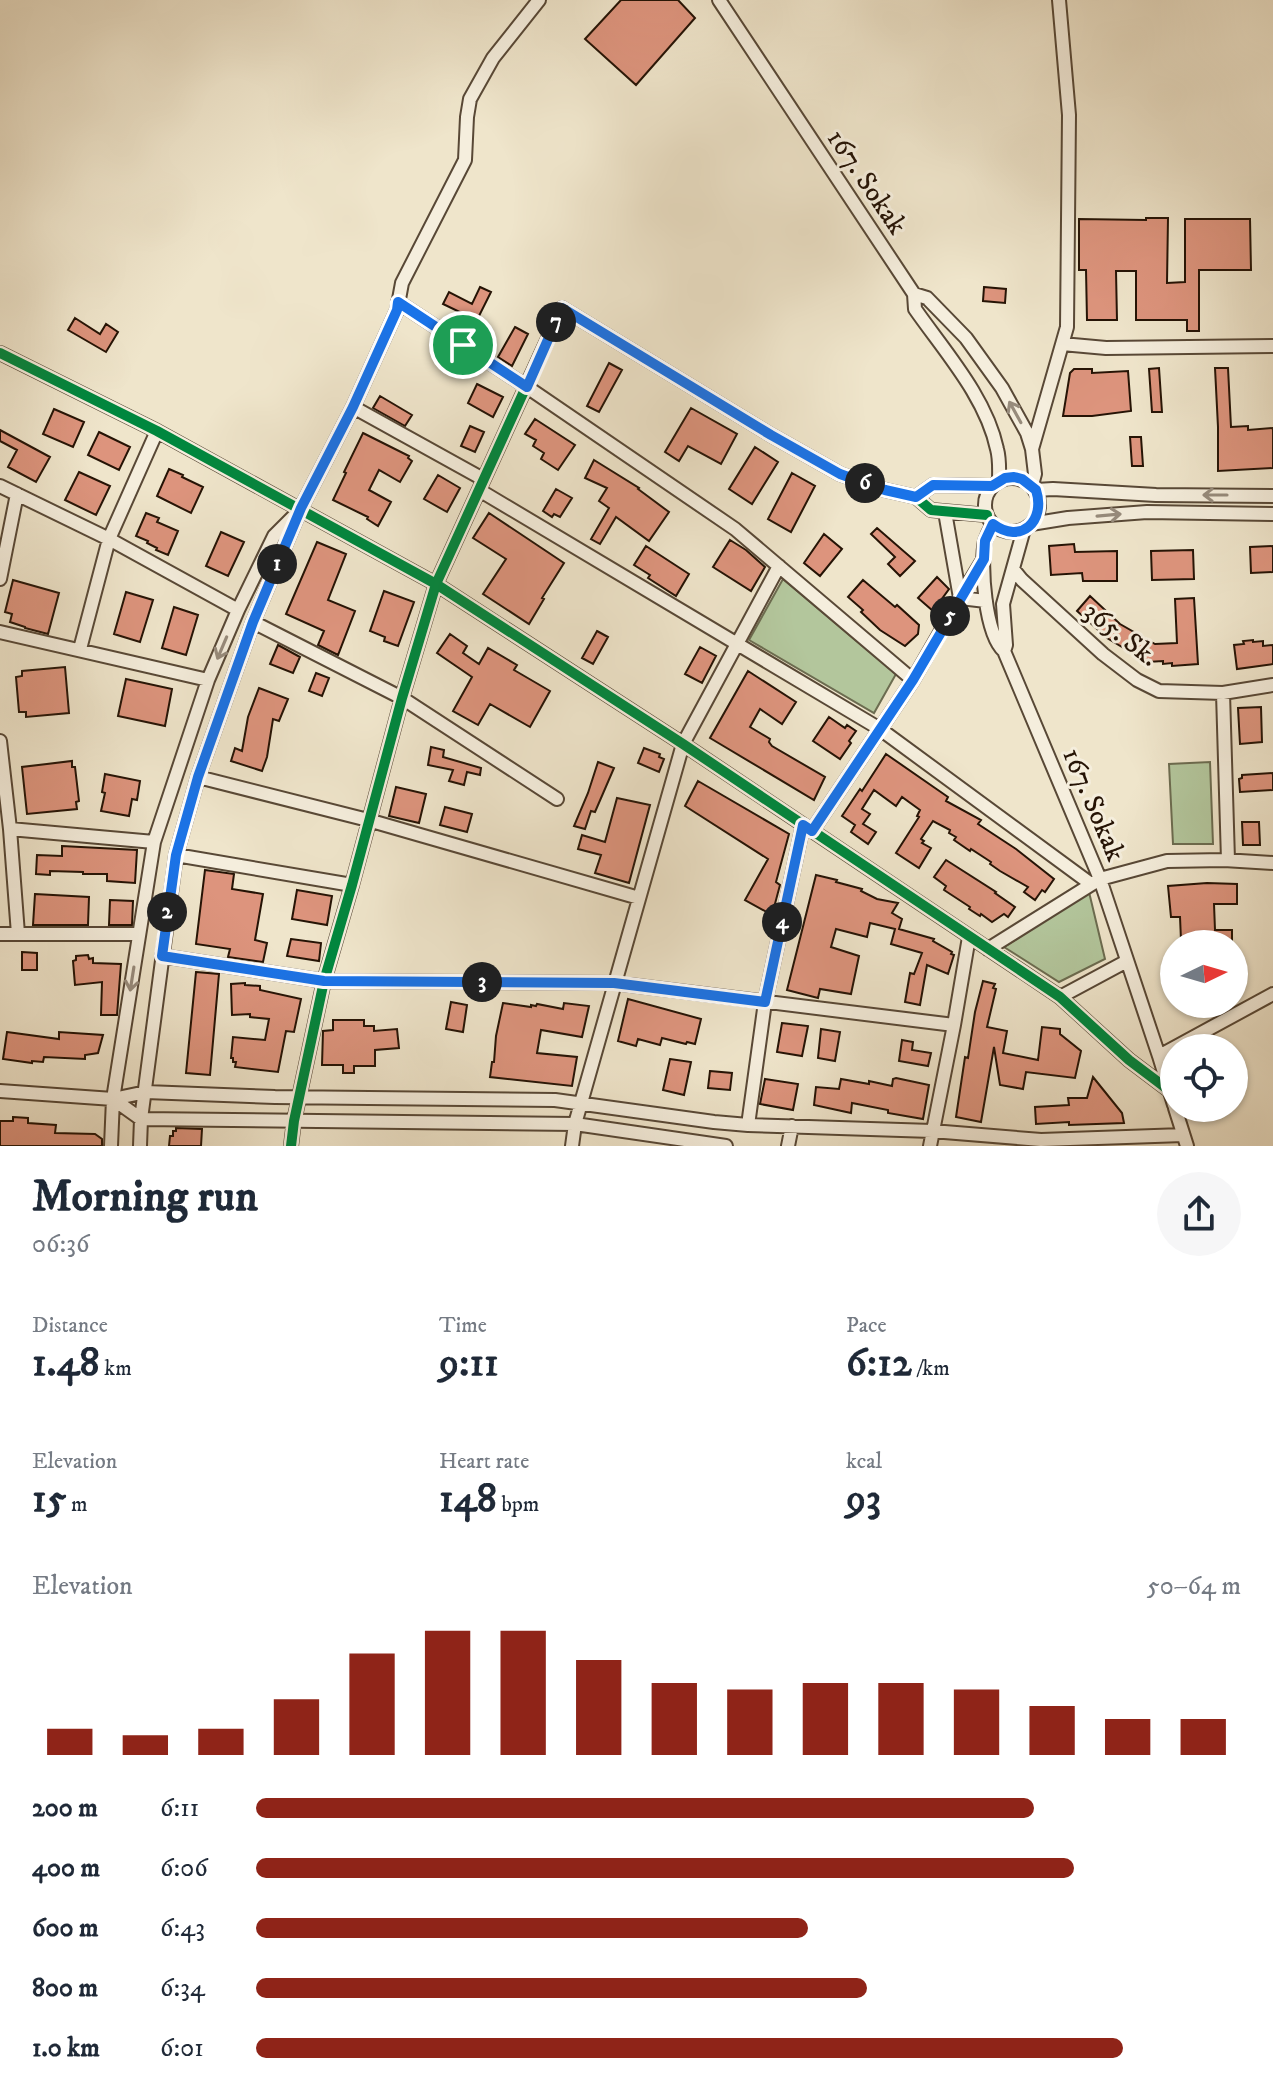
<!DOCTYPE html>
<meta charset="utf-8">
<style>
:root{--surface:#fff;--page:#f6f6f7;--text:#1f2937;--muted:#747a83;--accent:#8f2418}
body{margin:0;font-family:"IM FELL DW Pica",serif;background:var(--page);color:var(--text);height:100vh;display:flex;flex-direction:column;font-size:30px;white-space:nowrap}
*{box-sizing:border-box;margin:0}
p{font-size:26px;color:var(--muted)}
.icon{flex:none;width:44px;height:44px;fill:none;stroke:currentColor;stroke-width:2;stroke-linecap:round;stroke-linejoin:round}
.map{position:relative;height:1146px;overflow:hidden}
.details{display:flex;flex-direction:column;background:var(--surface);flex:1}
.details>*{flex:none}
.needle{width:52px;rotate:85deg}
.controls{position:absolute;left:1160px;top:930px;display:grid;gap:16px}
.controls a{display:grid;place-items:center;width:88px;height:88px;border-radius:50%;background:var(--surface);box-shadow:0 2px 6px #0004;font-size:40px}
.pin{position:absolute;display:grid;place-items:center;width:68px;height:68px;color:#fff;margin:-34px;border:4px solid #fff;border-radius:50%;box-shadow:0 2px 8px #0007}
.km{position:absolute;width:40px;height:40px;margin:-20px;border-radius:50%;background:#222;color:#fff;font-size:22px;line-height:40px;text-align:center}
.round{display:grid;place-items:center;flex:none;width:84px;height:84px;border-radius:42px;background:var(--page)}
.headline{display:flex;align-items:center;justify-content:space-between;height:136px;padding:0 32px}
h1{font-size:44px;font-weight:700;line-height:60px}
.stats{display:grid;grid-template-columns:repeat(3,1fr);gap:12px;height:136px;padding:8px 32px}
.stats div{display:grid;align-content:center}
.stats b{font-size:40px;font-weight:700}
.stats small{font-size:22px;font-weight:400}
.stats p{font-size:22px}
.chart{height:224px;padding:16px 32px}
.chart p{display:flex;justify-content:space-between}
.chart svg{width:100%;height:144px;margin-top:8px;stroke:var(--accent);stroke-width:6}
ul{padding:0 32px;list-style:none;font-size:26px}
li{display:grid;grid-template-columns:128px 96px 1fr;align-items:center;height:60px}
li i{height:20px;border-radius:10px;background:var(--accent)}
.map>svg:first-child{display:block}
.green{fill:#b3c69c;stroke:#6c6c50;stroke-width:2}
.building{fill:#dd947d;stroke:#251305;stroke-width:2}
.lines{fill:none;stroke-linecap:round;stroke-linejoin:round}
.minor-casing{stroke:#584836;stroke-width:16}
.minor{stroke:#f5eedd;stroke-width:12}
.cycleway-casing{stroke:#f5eedd;stroke-width:15}
.cycleway{stroke:#00873e;stroke-width:10}
.oneway{stroke:#978b7c}
.route-casing{stroke:#fff;stroke-width:16}
.route{stroke:#1a73e8;stroke-width:10}
.labels{text-anchor:middle;stroke-width:6;stroke-linejoin:round;paint-order:stroke}
.street-label{font-size:28px;fill:#251305;stroke:#f5eedd}
</style>
<div class="map">
<svg width="1273" height="1146" viewBox="0 0 1273 1146">
<rect width="100%" height="100%" fill="#efe5cb"/>
<filter id="stains"><feTurbulence type="fractalNoise" baseFrequency=".0025" numOctaves="4"/><feColorMatrix values="0 0 0 0 .2 0 0 0 0 .09 0 0 0 0 .02 0 0 0 .5 -.17"/></filter>
<radialGradient id="worn" r=".72"><stop offset=".6" stop-color="#630" stop-opacity="0"/><stop offset="1" stop-color="#630" stop-opacity=".3"/></radialGradient>
<path class="green" d="M 783,579 L 896,674 L 874,713 L 749,640 Z
M 1210,762 L 1213,844 L 1173,844 L 1169,764 Z
M 1089,892 L 1105,959 L 1059,982 L 1004,947 Z"/>
<path class="building" d="M 621,0 L 678,0 L 695,18 L 636,85 L 585,39 Z
M 1146,218 L 1168,218 L 1167,283 L 1185,282 L 1185,219 L 1250,219 L 1251,270 L 1199,270 L 1199,331 L 1187,331 L 1187,320 L 1136,320 L 1136,271 L 1116,271 L 1117,320 L 1087,320 L 1086,270 L 1079,270 L 1079,219 L 1146,220 Z
M 480,287 L 491,292 L 472,330 L 461,325 L 466,315 L 443,304 L 449,292 L 472,304 Z
M 984,287 L 1006,289 L 1005,303 L 983,301 Z
M 75,318 L 100,334 L 106,324 L 118,332 L 106,352 L 68,330 Z
M 515,327 L 528,334 L 512,366 L 498,357 Z
M 609,363 L 622,370 L 599,412 L 587,406 Z
M 1159,368 L 1162,412 L 1152,412 L 1149,369 Z
M 1215,368 L 1228,368 L 1231,427 L 1248,426 L 1248,430 L 1273,428 L 1273,468 L 1218,471 L 1218,427 Z
M 1074,369 L 1092,369 L 1092,373 L 1128,371 L 1131,411 L 1092,416 L 1063,416 L 1070,373 Z
M 477,384 L 503,397 L 493,417 L 468,403 Z
M 380,396 L 412,415 L 405,426 L 373,408 Z
M 691,408 L 737,434 L 721,464 L 688,446 L 679,461 L 665,452 Z
M 54,409 L 84,422 L 73,447 L 43,434 Z
M 535,419 L 575,445 L 558,470 L 541,459 L 544,453 L 533,446 L 536,440 L 525,434 Z
M 470,426 L 484,432 L 475,452 L 461,446 Z
M 0,430 L 50,457 L 36,482 L 8,467 L 17,450 L 0,441 Z
M 99,432 L 130,447 L 119,470 L 88,455 Z
M 363,433 L 409,456 L 408,458 L 412,461 L 400,482 L 379,470 L 369,490 L 391,502 L 378,526 L 367,519 L 368,517 L 333,500 L 346,473 L 344,472 Z
M 1130,437 L 1141,437 L 1143,466 L 1132,466 Z
M 755,447 L 778,462 L 752,504 L 729,489 Z
M 594,460 L 639,488 L 638,489 L 669,512 L 649,541 L 616,517 L 600,544 L 591,539 L 609,508 L 599,501 L 607,488 L 585,478 Z
M 169,469 L 183,475 L 182,477 L 203,487 L 191,513 L 157,496 Z
M 79,472 L 110,486 L 96,515 L 65,500 Z
M 792,473 L 815,486 L 791,532 L 768,519 Z
M 438,475 L 460,488 L 447,512 L 424,499 Z
M 556,489 L 572,498 L 560,517 L 554,514 L 552,517 L 543,511 Z
M 146,513 L 159,518 L 157,522 L 178,531 L 168,555 L 156,550 L 157,548 L 147,543 L 148,541 L 136,536 Z
M 489,513 L 564,563 L 542,598 L 544,599 L 529,624 L 483,594 L 506,559 L 473,538 Z
M 877,528 L 915,561 L 900,576 L 888,564 L 895,557 L 871,534 Z
M 221,532 L 244,542 L 228,576 L 206,566 Z
M 824,534 L 842,549 L 820,576 L 804,563 Z
M 730,540 L 746,550 L 765,567 L 751,591 L 713,567 Z
M 317,542 L 346,554 L 328,600 L 355,611 L 338,655 L 318,645 L 324,631 L 286,614 Z
M 1074,544 L 1075,552 L 1117,551 L 1117,581 L 1083,581 L 1082,573 L 1051,575 L 1049,546 Z
M 646,546 L 689,574 L 676,596 L 648,578 L 650,575 L 634,565 Z
M 1273,546 L 1273,572 L 1251,573 L 1250,547 Z
M 1193,550 L 1194,579 L 1152,580 L 1151,551 Z
M 937,577 L 949,589 L 933,611 L 918,598 Z
M 13,580 L 59,593 L 48,634 L 25,628 L 25,627 L 10,622 L 12,614 L 5,612 Z
M 863,580 L 895,607 L 897,605 L 919,625 L 918,634 L 905,646 L 880,630 L 861,612 L 863,610 L 848,597 Z
M 384,591 L 414,602 L 398,646 L 384,641 L 385,637 L 370,631 Z
M 126,592 L 153,600 L 140,642 L 114,634 Z
M 1090,596 L 1120,624 L 1155,644 L 1177,643 L 1175,599 L 1194,598 L 1198,664 L 1172,666 L 1172,663 L 1163,664 L 1163,661 L 1147,662 L 1107,638 L 1077,611 Z
M 174,607 L 198,615 L 186,655 L 162,648 Z
M 597,631 L 608,637 L 593,664 L 582,658 Z
M 450,634 L 467,646 L 463,653 L 479,664 L 488,648 L 517,665 L 514,670 L 550,691 L 530,727 L 490,704 L 478,725 L 453,711 L 472,677 L 437,653 Z
M 1253,640 L 1253,642 L 1263,641 L 1263,646 L 1273,645 L 1273,664 L 1237,669 L 1234,645 L 1244,644 L 1243,641 Z
M 278,645 L 300,657 L 293,673 L 270,664 Z
M 700,647 L 716,656 L 702,683 L 685,674 Z
M 65,667 L 69,713 L 26,717 L 26,712 L 19,712 L 16,677 L 22,676 L 22,671 Z
M 748,671 L 796,702 L 782,724 L 760,709 L 750,727 L 770,739 L 769,742 L 772,746 L 825,777 L 814,800 L 710,738 Z
M 316,673 L 329,678 L 322,696 L 309,691 Z
M 126,679 L 172,689 L 165,726 L 118,716 Z
M 259,688 L 288,699 L 279,721 L 273,719 L 267,757 L 262,771 L 231,761 L 235,748 L 242,751 L 248,717 Z
M 1261,707 L 1262,742 L 1240,744 L 1238,708 Z
M 829,717 L 845,728 L 847,725 L 856,731 L 849,741 L 851,743 L 840,759 L 813,741 Z
M 431,747 L 444,750 L 443,757 L 481,768 L 480,775 L 467,772 L 464,785 L 449,781 L 453,770 L 428,765 Z
M 644,748 L 660,754 L 659,757 L 664,759 L 659,772 L 638,763 Z
M 886,754 L 948,797 L 946,801 L 981,820 L 978,824 L 1016,849 L 1054,879 L 1045,892 L 1042,890 L 1035,900 L 1024,892 L 1028,887 L 1000,871 L 990,864 L 991,862 L 971,849 L 970,851 L 954,840 L 956,837 L 949,833 L 950,830 L 933,821 L 921,839 L 924,841 L 922,843 L 931,848 L 919,868 L 896,853 L 919,817 L 917,816 L 920,810 L 902,797 L 896,806 L 874,790 L 862,809 L 870,814 L 863,824 L 876,832 L 868,844 L 851,832 L 855,825 L 842,816 L 860,789 L 862,791 Z
M 72,761 L 72,767 L 75,767 L 79,801 L 76,802 L 77,809 L 27,814 L 22,767 Z
M 598,762 L 614,768 L 595,812 L 591,811 L 585,829 L 574,826 L 588,793 Z
M 1273,773 L 1273,790 L 1240,792 L 1239,779 L 1242,778 L 1242,775 Z
M 105,774 L 140,781 L 137,800 L 132,799 L 129,816 L 101,811 L 105,793 L 102,792 Z
M 698,781 L 789,834 L 776,882 L 780,885 L 772,915 L 745,900 L 768,859 L 685,806 Z
M 396,787 L 426,794 L 419,823 L 389,816 Z
M 617,798 L 650,805 L 629,883 L 595,873 L 601,855 L 578,849 L 582,835 L 605,842 Z
M 445,807 L 472,814 L 467,832 L 440,825 Z
M 1242,822 L 1259,822 L 1260,845 L 1243,845 Z
M 62,846 L 137,850 L 135,883 L 107,881 L 107,874 L 83,874 L 83,872 L 50,871 L 50,875 L 36,874 L 37,855 L 62,856 Z
M 946,860 L 996,892 L 995,893 L 1015,907 L 1008,917 L 1004,914 L 992,922 L 981,914 L 980,916 L 969,909 L 970,907 L 944,890 L 946,886 L 934,877 Z
M 205,870 L 234,874 L 232,889 L 263,894 L 255,940 L 267,943 L 263,962 L 228,957 L 230,949 L 196,944 Z
M 816,875 L 837,880 L 836,882 L 862,889 L 861,891 L 877,899 L 898,903 L 892,913 L 902,919 L 899,929 L 934,939 L 933,941 L 952,952 L 951,954 L 954,955 L 948,974 L 927,965 L 920,1005 L 905,1002 L 910,973 L 914,974 L 922,953 L 891,944 L 895,929 L 870,923 L 867,937 L 836,929 L 831,947 L 859,956 L 851,994 L 820,989 L 818,998 L 787,990 Z
M 1207,883 L 1237,884 L 1237,904 L 1214,904 L 1215,930 L 1232,930 L 1232,944 L 1190,944 L 1189,940 L 1181,940 L 1180,917 L 1171,917 L 1168,886 Z
M 297,890 L 332,896 L 327,925 L 292,919 Z
M 35,894 L 89,897 L 88,925 L 33,925 Z
M 110,900 L 133,901 L 132,925 L 109,925 Z
M 291,939 L 321,943 L 319,961 L 287,956 Z
M 22,952 L 37,953 L 37,970 L 22,970 Z
M 88,955 L 89,959 L 93,958 L 93,963 L 121,964 L 117,1015 L 101,1015 L 102,982 L 75,985 L 73,961 L 76,960 L 76,956 Z
M 196,972 L 219,974 L 210,1075 L 186,1073 Z
M 983,981 L 995,984 L 993,988 L 996,989 L 987,1027 L 1007,1031 L 1003,1053 L 1038,1060 L 1042,1027 L 1060,1029 L 1060,1034 L 1081,1051 L 1075,1078 L 1026,1072 L 1023,1089 L 1000,1085 L 994,1047 L 981,1122 L 956,1117 L 965,1057 L 968,1058 L 975,1012 Z
M 245,983 L 245,985 L 260,986 L 260,990 L 301,999 L 294,1032 L 286,1031 L 278,1072 L 235,1067 L 236,1062 L 233,1062 L 233,1058 L 231,1058 L 233,1037 L 265,1040 L 269,1019 L 250,1017 L 250,1014 L 232,1015 L 231,984 Z
M 628,999 L 701,1019 L 695,1044 L 687,1042 L 686,1044 L 662,1038 L 660,1045 L 638,1039 L 636,1046 L 618,1041 Z
M 451,1002 L 467,1005 L 463,1032 L 446,1029 Z
M 503,1003 L 531,1007 L 531,1005 L 536,1006 L 537,1004 L 563,1009 L 564,1003 L 589,1006 L 582,1037 L 541,1030 L 537,1053 L 577,1057 L 572,1086 L 490,1077 L 492,1062 L 494,1062 L 496,1036 Z
M 333,1020 L 364,1020 L 364,1026 L 374,1026 L 374,1031 L 397,1029 L 399,1048 L 375,1050 L 375,1066 L 354,1066 L 354,1073 L 343,1073 L 343,1065 L 322,1065 L 323,1031 L 333,1030 Z
M 782,1023 L 808,1026 L 802,1056 L 777,1052 Z
M 821,1029 L 840,1032 L 835,1061 L 818,1058 Z
M 7,1032 L 59,1039 L 59,1032 L 103,1035 L 98,1053 L 85,1055 L 85,1059 L 44,1057 L 43,1062 L 32,1061 L 32,1063 L 3,1059 Z
M 902,1040 L 913,1042 L 912,1050 L 931,1053 L 928,1066 L 899,1061 Z
M 670,1059 L 691,1062 L 684,1095 L 663,1090 Z
M 710,1071 L 732,1073 L 730,1090 L 708,1088 Z
M 1093,1077 L 1122,1113 L 1124,1123 L 1069,1125 L 1069,1122 L 1036,1124 L 1035,1107 L 1069,1105 L 1068,1098 L 1087,1098 Z
M 896,1078 L 929,1085 L 923,1119 L 888,1113 L 888,1110 L 852,1103 L 851,1113 L 814,1105 L 816,1087 L 839,1089 L 841,1079 L 869,1084 L 869,1081 L 892,1086 L 893,1079 Z
M 765,1079 L 798,1084 L 793,1110 L 760,1104 Z
M 13,1117 L 28,1118 L 28,1123 L 56,1125 L 55,1133 L 95,1134 L 102,1139 L 102,1146 L 0,1146 L 0,1121 L 13,1121 Z
M 176,1128 L 202,1129 L 201,1146 L 169,1146 L 170,1136 L 173,1136 L 173,1131 L 176,1131 Z"/>
<g class="lines">
<defs>
<path id="minor" d="M 719,0 L 914,294 L 915,309 C 945,352 986,397 997,449 C 1000,460 999,471 999,481
M 914,294 L 927,298 L 966,338 L 1002,388 L 1027,433 L 1032,449 L 1035,474 L 1032,485
M 398,302 L 527,387 L 735,529 L 913,680
M 1062,344 L 1106,348 L 1273,346
M 0,353 L 157,431 L 436,584 L 683,744 L 1060,997 L 1129,1060 L 1170,1091
M 353,407 L 483,479
M 1032,449 L 1067,327 L 1069,115 L 1059,0
M985 505a27 27 0 1 1 54 0a27 27 0 1 1-54 0Z
M 0,486 L 109,539 L 238,610
M 479,490 L 880,729 L 1091,884
M 1036,490 L 1053,489 L 1156,495 L 1273,496
M 916,497 L 933,485 L 992,486
M 945,512 L 960,598
M 993,524 C 990,529 987,535 985,541 C 980,565 985,634 1004,651 L 1100,879 L 1159,1056 L 1174,1105
M 1031,524 L 1068,518 L 1147,512 L 1273,514
M 1013,569 L 1022,580 L 1103,654 L 1137,680 L 1159,691 L 1223,693 L 1273,685
M 0,579 L 17,494
M 960,598 L 983,560
M 253,622 L 402,698 L 557,799
M 0,632 L 208,680
M 80,649 L 109,539 L 157,431
M 1004,651 L 1006,645 L 1003,604 L 1024,529
M 1223,693 L 1228,860
M 0,741 L 10,829 L 18,934
M 198,777 L 368,820 L 639,898
M 10,829 L 154,842
M 812,831 L 913,680 L 960,598 L 986,601
M 176,855 L 352,885
M 0,934 L 139,934
M 988,949 L 1100,879 L 1167,861 L 1224,860 L 1273,863
M 162,956 L 324,981 L 614,983 L 954,1025
M 1060,997 L 1127,961
M 1159,1056 L 1273,994
M 0,1091 L 113,1099 L 146,1092 L 275,1097 L 555,1100 L 714,1122 L 748,1125 L 932,1131 L 1041,1140 L 1183,1135
M 113,1099 L 141,1119 L 575,1124 L 726,1146
M 1175,1108 L 1187,1146
M 748,1125 L 765,1002 L 803,825
M 111,1146 L 113,1099 L 154,842 L 208,680 L 238,610 L 274,536 L 296,514
M 140,1146 L 141,1119 L 176,855 L 198,777 L 253,622 L 301,508 L 353,407 L 397,310 L 402,283 L 465,160 L 467,117 L 470,99 L 493,58 L 539,0
M 291,1146 L 294,1121 L 324,981 L 352,885 L 402,698 L 436,584 L 562,308 L 771,435 L 840,474 L 885,490 L 916,497 L 931,510 L 987,515
M 572,1146 L 575,1124 L 683,744 L 779,566
M 788,1146 L 792,1126
M 930,1146 L 954,1025 L 969,937"/>
</defs>
<use href="#minor" class="minor-casing"/>
<use href="#minor" class="minor"/>
<defs>
<path id="cycleway" d="M 0,353 L 157,431 L 436,584 L 683,744 L 1060,997 L 1129,1060 L 1170,1091
M 291,1146 L 294,1121 L 324,981 L 352,885 L 402,698 L 436,584 L 562,308 L 771,435 L 840,474 L 885,490 L 916,497 L 931,510 L 987,515"/>
</defs>
<use href="#cycleway" class="cycleway-casing"/>
<use href="#cycleway" class="cycleway"/>
</g>
<defs><path id="oneway-shaft" d="M-6 0H5M1.5-3L5.5 0L1.5 3" fill="none" stroke-width="1.6" stroke-linecap="round" stroke-linejoin="round" transform="scale(2)"/></defs>
<g class="oneway">
<use href="#oneway-shaft" transform="translate(1015 412) rotate(-119)"/>
<use href="#oneway-shaft" transform="translate(1215 495) rotate(-180)"/>
<use href="#oneway-shaft" transform="translate(1109 515) rotate(-5)"/>
<use href="#oneway-shaft" transform="translate(222 648) rotate(113)"/>
<use href="#oneway-shaft" transform="translate(132 979) rotate(99)"/>
</g>
<g class="lines">
<defs>
<path id="route" d="M 398,302 L 527,387 L 562,308 L 771,435 L 840,474 L 885,490 L 916,497 L 933,485 L 992,486 L 1005,478 L 1014,477 L 1022,479 L 1036,490 C 1046,521 1021,545 993,524 L 985,541 L 984,559 L 913,680 L 812,831 L 803,825 L 765,1002 L 614,983 L 324,981 L 162,956 L 176,855 L 198,777 L 253,622 L 301,508 L 353,407 L 397,310 Z"/>
</defs>
<use href="#route" class="route-casing"/>
<use href="#route" class="route"/>
</g>
<g class="labels">
<g class="street-label">
<text transform="translate(868 181) rotate(56)" y="10">167. Sokak</text>
<text transform="translate(1122 633) rotate(38)" y="10">365. Sk.</text>
<text transform="translate(1095 804) rotate(67)" y="10">167. Sokak</text>
</g>
</g>
<rect width="100%" height="100%" filter="url(#stains)"/>
<rect width="100%" height="100%" fill="url(#worn)"/>
</svg>
<div class="controls">
<a><svg class="needle" viewBox="-14 -14 28 28"><path d="M0-13l5 13h-10z" fill="#e53935"/><path d="M0 13l5-13h-10z" fill="#747a83"/></svg></a>
<a><svg class="icon" aria-label="locate" viewBox="0 0 24 24"><circle cx="12" cy="12" r="6"/><path d="M12 2v4M12 18v4M2 12h4M18 12h4"/></svg></a>
</div>
<div class="pin" style="left:463px;top:345px;background:#1e9e55"><svg class="icon" aria-label="arrive" viewBox="0 0 24 24"><path d="M6 21V4h12l-3 4 3 4H6"/></svg></div>
<b class="km" style="left:277px;top:564px">1</b>
<b class="km" style="left:167px;top:912px">2</b>
<b class="km" style="left:482px;top:982px">3</b>
<b class="km" style="left:782px;top:922px">4</b>
<b class="km" style="left:950px;top:616px">5</b>
<b class="km" style="left:865px;top:483px">6</b>
<b class="km" style="left:556px;top:322px">7</b>
</div>
<section class="details">
<div class="headline"><div><h1>Morning run</h1><p>06:36</p></div><a class="round"><svg class="icon" aria-label="share" viewBox="0 0 24 24"><path d="M12 15V3M7 8l5-5 5 5M5 13v7h14v-7"/></svg></a></div>
<div class="stats">
<div><p>Distance</p><b>1.48<small> km</small></b></div>
<div><p>Time</p><b>9:11</b></div>
<div><p>Pace</p><b>6:12<small> /km</small></b></div>
</div>
<div class="stats">
<div><p>Elevation</p><b>15<small> m</small></b></div>
<div><p>Heart rate</p><b>148<small> bpm</small></b></div>
<div><p>kcal</p><b>93</b></div>
</div>
<div class="chart"><p><span>Elevation</span>50–64 m</p>
<svg viewBox="0 0 160 44" preserveAspectRatio="none"><path d="M5 44V36M15 44V38M25 44V36M35 44V27M45 44V13M55 44V6M65 44V6M75 44V15M85 44V22M95 44V24M105 44V22M115 44V22M125 44V24M135 44V29M145 44V33M155 44V33"/></svg>
</div>
<ul>
<li><b>200 m</b>6:11<i style="width:79%"></i></li>
<li><b>400 m</b>6:06<i style="width:83%"></i></li>
<li><b>600 m</b>6:43<i style="width:56%"></i></li>
<li><b>800 m</b>6:34<i style="width:62%"></i></li>
<li><b>1.0 km</b>6:01<i style="width:88%"></i></li>
</ul>
</section>
